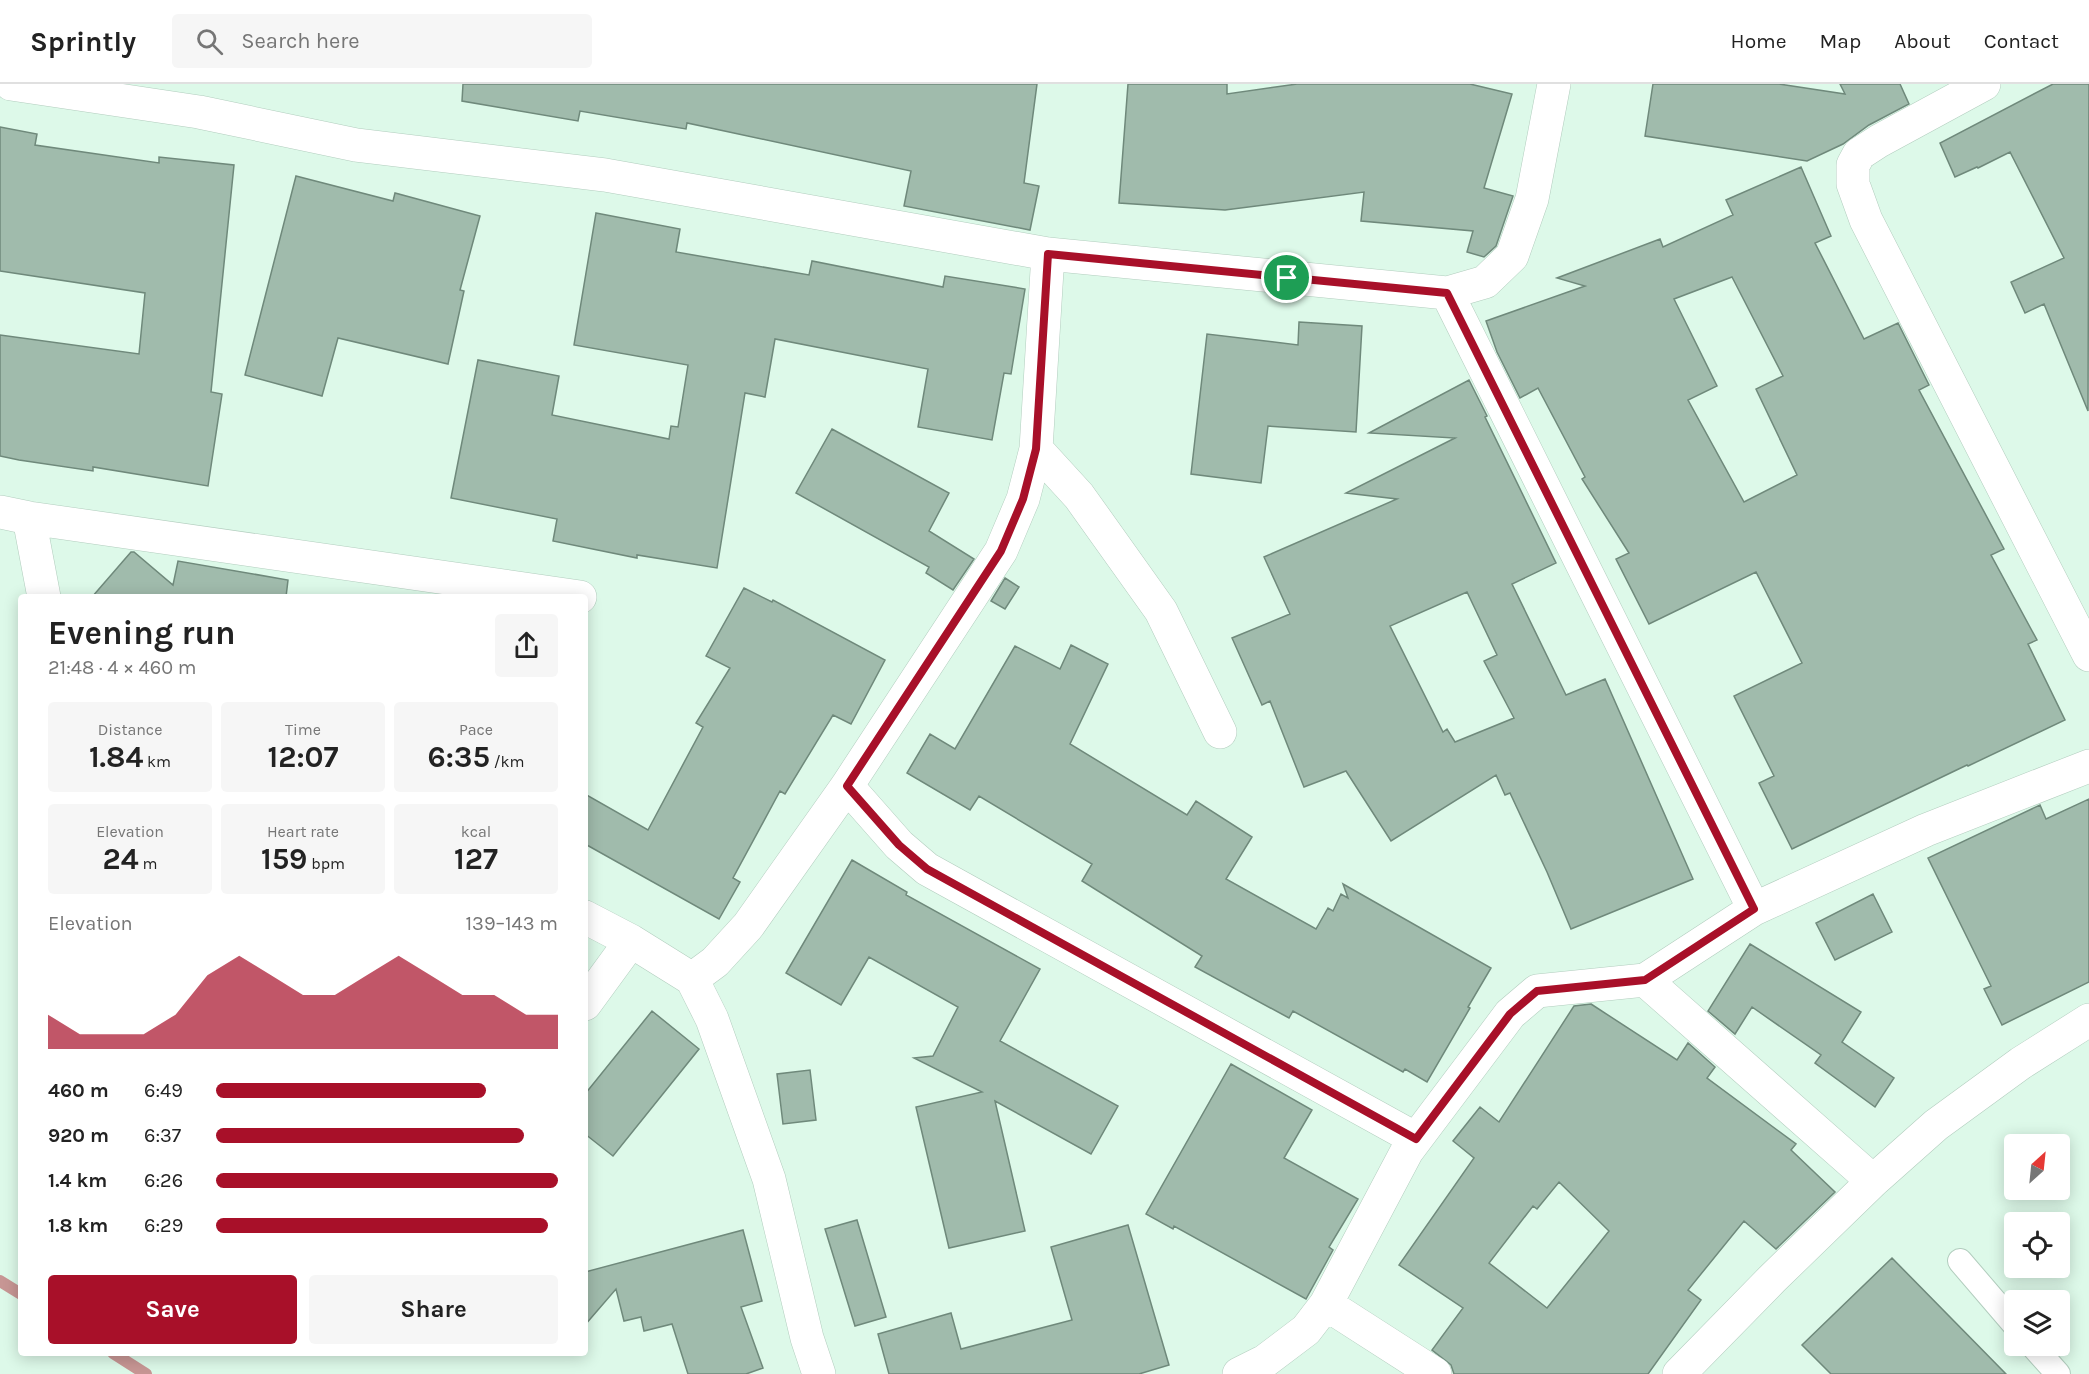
<!DOCTYPE html>
<meta charset="utf-8">
<style>
:root{--surface:#fff;--page:#f6f6f6;--text:#222;--muted:#767676;--line:#e0e0e0;--accent:#a81029}
body{margin:0;font-family:Karla,sans-serif;background:var(--page);color:var(--text);height:100vh;display:flex;flex-direction:column;font-size:22px;white-space:nowrap}
*{box-sizing:border-box;margin:0}
p{font-size:20px;color:var(--muted)}
.icon{flex:none;width:33px;height:33px;fill:none;stroke:currentColor;stroke-width:2;stroke-linecap:round;stroke-linejoin:round}
.map{position:relative;flex:1;overflow:hidden}
.side{position:absolute;left:18px;top:510px;width:570px;height:762px;display:flex;flex-direction:column;background:var(--surface);border-radius:6px;box-shadow:0 3px 15px #0003}
.side>*{flex:none}
.needle{width:39px;rotate:27deg}
.buttons{position:absolute;left:2004px;top:1050px;display:grid;gap:12px}
.buttons a{display:grid;place-items:center;width:66px;height:66px;border-radius:6px;background:var(--surface);box-shadow:0 3px 15px #0003;font-size:30px}
.pin{position:absolute;display:grid;place-items:center;width:51px;height:51px;color:#fff;margin:-26px;border:3px solid #fff;border-radius:50%;box-shadow:0 2px 6px #0007}
.round{display:grid;place-items:center;flex:none;width:63px;height:63px;border-radius:6px;background:var(--page)}
.headline{display:flex;align-items:center;justify-content:space-between;height:102px;padding:0 30px}
h1{font-size:33px;font-weight:700;line-height:45px}
.stats{display:grid;grid-template-columns:repeat(3,1fr);gap:9px;height:102px;padding:6px 30px}
.stats div{display:grid;align-content:center;border-radius:6px;background:var(--page);text-align:center}
.stats b{font-size:30px;font-weight:700}
.stats small{font-size:16px;font-weight:400}
.stats p{font-size:16px}
.chart{height:168px;padding:12px 30px}
.chart p{display:flex;justify-content:space-between}
.chart svg{width:100%;height:108px;margin-top:6px;fill:var(--accent);opacity:.7}
.cta{display:flex;gap:12px;margin-top:auto;padding:12px 30px}
.cta a{flex:1;height:69px;border-radius:6px;background:var(--accent);color:#fff;font-size:24px;font-weight:700;line-height:69px;text-align:center}
.cta a+a{background:var(--page);color:var(--text)}
ul{padding:0 30px;list-style:none;font-size:20px}
li{display:grid;grid-template-columns:96px 72px 1fr;align-items:center;height:45px}
li i{height:15px;border-radius:8px;background:var(--accent)}
header{display:flex;align-items:center;gap:36px;box-sizing:border-box;height:84px;padding:0 30px;background:var(--surface);border-bottom:2px solid var(--line)}
header strong{font-size:28px}
nav{display:flex;gap:33px;margin-inline-start:auto;font-size:21px}
.search{width:420px;height:54px;background:var(--page);display:flex;align-items:center;gap:15px;box-sizing:border-box;padding:0 21px;border-radius:6px;color:var(--muted);font-size:22px}
.map>svg:first-child{display:block}
.lines{fill:none;stroke-linecap:round;stroke-linejoin:round}
.stream{stroke:#c79694;stroke-width:12}
.building{fill:#a0bbac;stroke:#6f897b;stroke-width:1.5;fill-rule:evenodd}
.service-casing{stroke:#b2cdbe;stroke-width:26}
.minor-casing{stroke:#b2cdbe;stroke-width:34}
.service{stroke:#fff;stroke-width:24}
.minor{stroke:#fff;stroke-width:33}
.route-casing{stroke:#fff;stroke-width:12}
.route{stroke:#a81029;stroke-width:8}
</style>
<header>
<strong>Sprintly</strong>
<div class="search"><svg class="icon" aria-label="search" viewBox="0 0 24 24"><circle cx="10" cy="10" r="6"/><path d="M15 15l6 6"/></svg>Search here</div>
<nav><a>Home</a><a>Map</a><a>About</a><a>Contact</a></nav>
</header>
<div class="map">
<svg width="2089" height="1290" viewBox="0 0 2089 1290">
<rect width="100%" height="100%" fill="#ddf9e9"/>
<g class="lines">
<path class="stream" d="M 0,1197 L 21,1210
M 113,1269 L 146,1290"/>
</g>
<path class="building" d="M 463,0 L 1037,0 L 1024,99 L 1039,102 L 1030,146 L 904,122 L 911,87 L 687,39 L 686,45 L 580,27 L 578,37 L 462,17 Z
M 1128,0 L 1227,0 L 1227,10 L 1297,0 L 1470,0 L 1512,10 L 1484,104 L 1513,112 L 1496,162 L 1484,173 L 1467,168 L 1473,147 L 1361,137 L 1364,108 L 1225,126 L 1119,119 Z
M 1653,0 L 1779,0 L 1845,10 L 1840,0 L 1900,0 L 1909,20 L 1869,41 L 1843,60 L 1807,77 L 1645,52 Z
M 2053,0 L 2089,0 L 2088,327 L 2044,220 L 2025,229 L 2011,198 L 2064,174 L 2010,68 L 1978,84 L 1977,83 L 1955,93 L 1940,59 Z
M 0,43 L 37,50 L 35,61 L 159,79 L 159,73 L 234,81 L 211,308 L 222,310 L 208,402 L 93,383 L 93,387 L 19,376 L 0,372 L 0,251 L 139,270 L 145,209 L 0,187 Z
M 1801,83 L 1831,152 L 1815,159 L 1864,255 L 1898,239 L 1929,301 L 1919,306 L 2004,465 L 1991,471 L 2037,556 L 2028,560 L 2065,636 L 1968,682 L 1967,681 L 1792,765 L 1759,699 L 1774,692 L 1734,612 L 1802,579 L 1756,488 L 1649,540 L 1616,475 L 1629,469 L 1582,395 L 1585,393 L 1538,304 L 1520,314 L 1497,268 L 1486,237 L 1585,202 L 1557,194 L 1660,155 L 1663,163 L 1733,131 L 1726,116 ZM 1732,193 L 1783,292 L 1756,305 L 1797,391 L 1744,418 L 1688,316 L 1717,302 L 1674,215 Z
M 296,92 L 393,117 L 395,109 L 480,132 L 460,206 L 464,207 L 448,280 L 338,254 L 322,312 L 245,291 Z
M 596,129 L 680,145 L 676,168 L 809,191 L 812,177 L 943,203 L 945,192 L 1025,205 L 1011,290 L 1004,289 L 992,356 L 918,343 L 928,285 L 775,255 L 765,313 L 745,309 L 717,484 L 637,471 L 637,474 L 553,457 L 557,435 L 451,414 L 478,276 L 559,292 L 552,331 L 669,355 L 671,342 L 678,343 L 688,281 L 574,261 Z
M 1299,238 L 1362,242 L 1356,348 L 1268,342 L 1261,399 L 1191,390 L 1207,250 L 1298,261 Z
M 1469,296 L 1487,332 L 1485,333 L 1556,479 L 1512,500 L 1566,611 L 1605,595 L 1693,795 L 1571,845 L 1547,788 L 1510,709 L 1505,711 L 1496,691 L 1391,757 L 1346,687 L 1304,703 L 1270,617 L 1262,621 L 1232,554 L 1290,530 L 1264,473 L 1397,415 L 1346,409 L 1455,354 L 1369,349 ZM 1467,508 L 1497,571 L 1484,577 L 1514,634 L 1455,658 L 1447,645 L 1443,648 L 1390,542 Z
M 832,345 L 949,409 L 929,447 L 974,475 L 953,506 L 926,489 L 929,483 L 796,409 Z
M 131,468 L 134,468 L 173,501 L 178,477 L 288,496 L 286,513 L 92,513 Z
M 1005,494 L 1019,503 L 1005,525 L 991,517 Z
M 744,504 L 772,518 L 773,516 L 885,576 L 851,640 L 833,631 L 785,710 L 780,707 L 733,794 L 740,798 L 719,835 L 585,760 L 585,710 L 648,746 L 703,643 L 696,639 L 730,584 L 706,572 Z
M 1071,561 L 1108,580 L 1070,660 L 1187,731 L 1196,717 L 1252,753 L 1226,795 L 1316,845 L 1328,824 L 1333,827 L 1341,810 L 1348,814 L 1343,800 L 1491,884 L 1468,923 L 1470,924 L 1427,998 L 1405,985 L 1403,988 L 1293,927 L 1289,934 L 1195,883 L 1202,872 L 1082,797 L 1092,780 L 979,712 L 970,726 L 907,689 L 930,650 L 955,665 L 1015,562 L 1060,585 Z
M 2089,715 L 2089,898 L 2002,941 L 1984,905 L 1991,902 L 1928,774 L 2040,721 L 2046,735 Z
M 852,776 L 907,808 L 906,811 L 1040,885 L 1000,957 L 1118,1022 L 1091,1070 L 995,1017 L 1025,1147 L 949,1164 L 916,1023 L 982,1008 L 914,974 L 933,972 L 958,923 L 869,873 L 841,921 L 786,889 Z
M 1873,810 L 1892,848 L 1835,876 L 1816,839 Z
M 1750,860 L 1861,928 L 1842,958 L 1894,994 L 1875,1023 L 1815,979 L 1821,971 L 1752,923 L 1735,950 L 1708,927 Z
M 1591,920 L 1677,976 L 1688,959 L 1715,983 L 1707,994 L 1796,1060 L 1791,1066 L 1835,1108 L 1776,1165 L 1744,1137 L 1688,1206 L 1701,1216 L 1648,1290 L 1454,1290 L 1451,1281 L 1432,1266 L 1463,1224 L 1399,1181 L 1474,1074 L 1453,1057 L 1480,1023 L 1499,1038 L 1574,922 ZM 1559,1098 L 1609,1147 L 1547,1224 L 1489,1179 L 1533,1122 L 1537,1125 Z
M 652,927 L 699,965 L 613,1072 L 585,1050 L 585,1010 Z
M 1231,980 L 1312,1026 L 1284,1074 L 1358,1115 L 1329,1163 L 1333,1166 L 1306,1215 L 1174,1142 L 1173,1145 L 1146,1130 Z
M 810,986 L 816,1036 L 783,1040 L 777,990 Z
M 857,1136 L 886,1233 L 855,1242 L 825,1145 Z
M 1128,1141 L 1169,1281 L 1139,1290 L 889,1290 L 878,1250 L 951,1229 L 961,1265 L 1072,1236 L 1051,1163 Z
M 743,1146 L 762,1217 L 741,1223 L 763,1284 L 746,1290 L 688,1290 L 672,1240 L 644,1247 L 641,1233 L 624,1237 L 616,1205 L 585,1241 L 585,1188 Z
M 1892,1174 L 2006,1290 L 1831,1290 L 1802,1261 Z"/>
<g class="lines">
<defs>
<path id="service" d="M 1960,1177 L 2014,1240
M 2033,1262 L 2058,1290"/>
<path id="minor" d="M 11,0 L 199,28 L 356,61 L 605,91 L 1048,170 L 1447,209 L 1485,198 L 1512,172 L 1532,115 L 1554,0
M 1984,0 L 1879,57 L 1859,70 L 1853,81 L 1853,100 L 1866,136 L 2089,571
M 1447,209 L 1754,825
M 1036,365 L 1079,412 L 1161,527 L 1220,648
M 0,428 L 29,434 L 580,513
M 29,434 L 44,513
M 847,702 L 899,761 L 927,785 L 1416,1055
M 585,833 L 631,857 L 692,895 L 712,935 L 769,1095 L 807,1254 L 819,1290
M 692,895 L 715,878 L 748,842 L 847,702 L 1001,467 L 1023,415 L 1036,365 L 1048,170
M 1645,896 L 1873,1097
M 585,920 L 631,857
M 1326,1220 L 1435,1290
M 1239,1290 L 1265,1277 L 1306,1246 L 1326,1220 L 1407,1067 L 1510,930 L 1537,907 L 1645,896 L 1754,825 L 1926,746 L 2089,682
M 1679,1290 L 1772,1195 L 1873,1097 L 1936,1041 L 2021,979 L 2089,936"/>
</defs>
<use href="#service" class="service-casing"/>
<use href="#minor" class="minor-casing"/>
<use href="#service" class="service"/>
<use href="#minor" class="minor"/>
</g>
<g class="lines">
<defs>
<path id="route" d="M 1048,170 L 1447,209 L 1754,825 L 1645,896 L 1537,907 L 1510,930 L 1416,1055 L 927,785 L 899,761 L 847,702 L 1001,467 L 1023,415 L 1036,365 Z"/>
</defs>
<use href="#route" class="route-casing"/>
<use href="#route" class="route"/>
</g>
</svg>
<div class="buttons">
<a><svg class="needle" viewBox="-14 -14 28 28"><path d="M0-13l5 13h-10z" fill="#e53935"/><path d="M0 13l5-13h-10z" fill="#767676"/></svg></a>
<a><svg class="icon" aria-label="locate" viewBox="0 0 24 24"><circle cx="12" cy="12" r="6"/><path d="M12 2v4M12 18v4M2 12h4M18 12h4"/></svg></a>
<a><svg class="icon" aria-label="layers" viewBox="0 0 24 24"><path d="M12 4l9 5-9 5-9-5zM3 14l9 5 9-5"/></svg></a>
</div>
<div class="pin" style="left:1287px;top:194px;background:#1e9e55"><svg class="icon" aria-label="arrive" viewBox="0 0 24 24"><path d="M6 21V4h12l-3 4 3 4H6"/></svg></div>
<section class="side">
<div class="headline"><div><h1>Evening run</h1><p>21:48 · 4 × 460 m</p></div><a class="round"><svg class="icon" aria-label="share" viewBox="0 0 24 24"><path d="M12 15V3M7 8l5-5 5 5M5 13v7h14v-7"/></svg></a></div>
<div class="stats">
<div><p>Distance</p><b>1.84<small> km</small></b></div>
<div><p>Time</p><b>12:07</b></div>
<div><p>Pace</p><b>6:35<small> /km</small></b></div>
</div>
<div class="stats">
<div><p>Elevation</p><b>24<small> m</small></b></div>
<div><p>Heart rate</p><b>159<small> bpm</small></b></div>
<div><p>kcal</p><b>127</b></div>
</div>
<div class="chart"><p><span>Elevation</span>139–143 m</p>
<svg viewBox="0 0 160 44" preserveAspectRatio="none"><path d="M0 44V30L10 38L20 38L30 38L40 30L50 14L60 6L70 14L80 22L90 22L100 14L110 6L120 14L130 22L140 22L150 30L160 30V44z"/></svg>
</div>
<ul>
<li><b>460 m</b>6:49<i style="width:79%"></i></li>
<li><b>920 m</b>6:37<i style="width:90%"></i></li>
<li><b>1.4 km</b>6:26<i style="width:100%"></i></li>
<li><b>1.8 km</b>6:29<i style="width:97%"></i></li>
</ul>
<div class="cta"><a>Save</a><a>Share</a></div>
</section>
</div>
